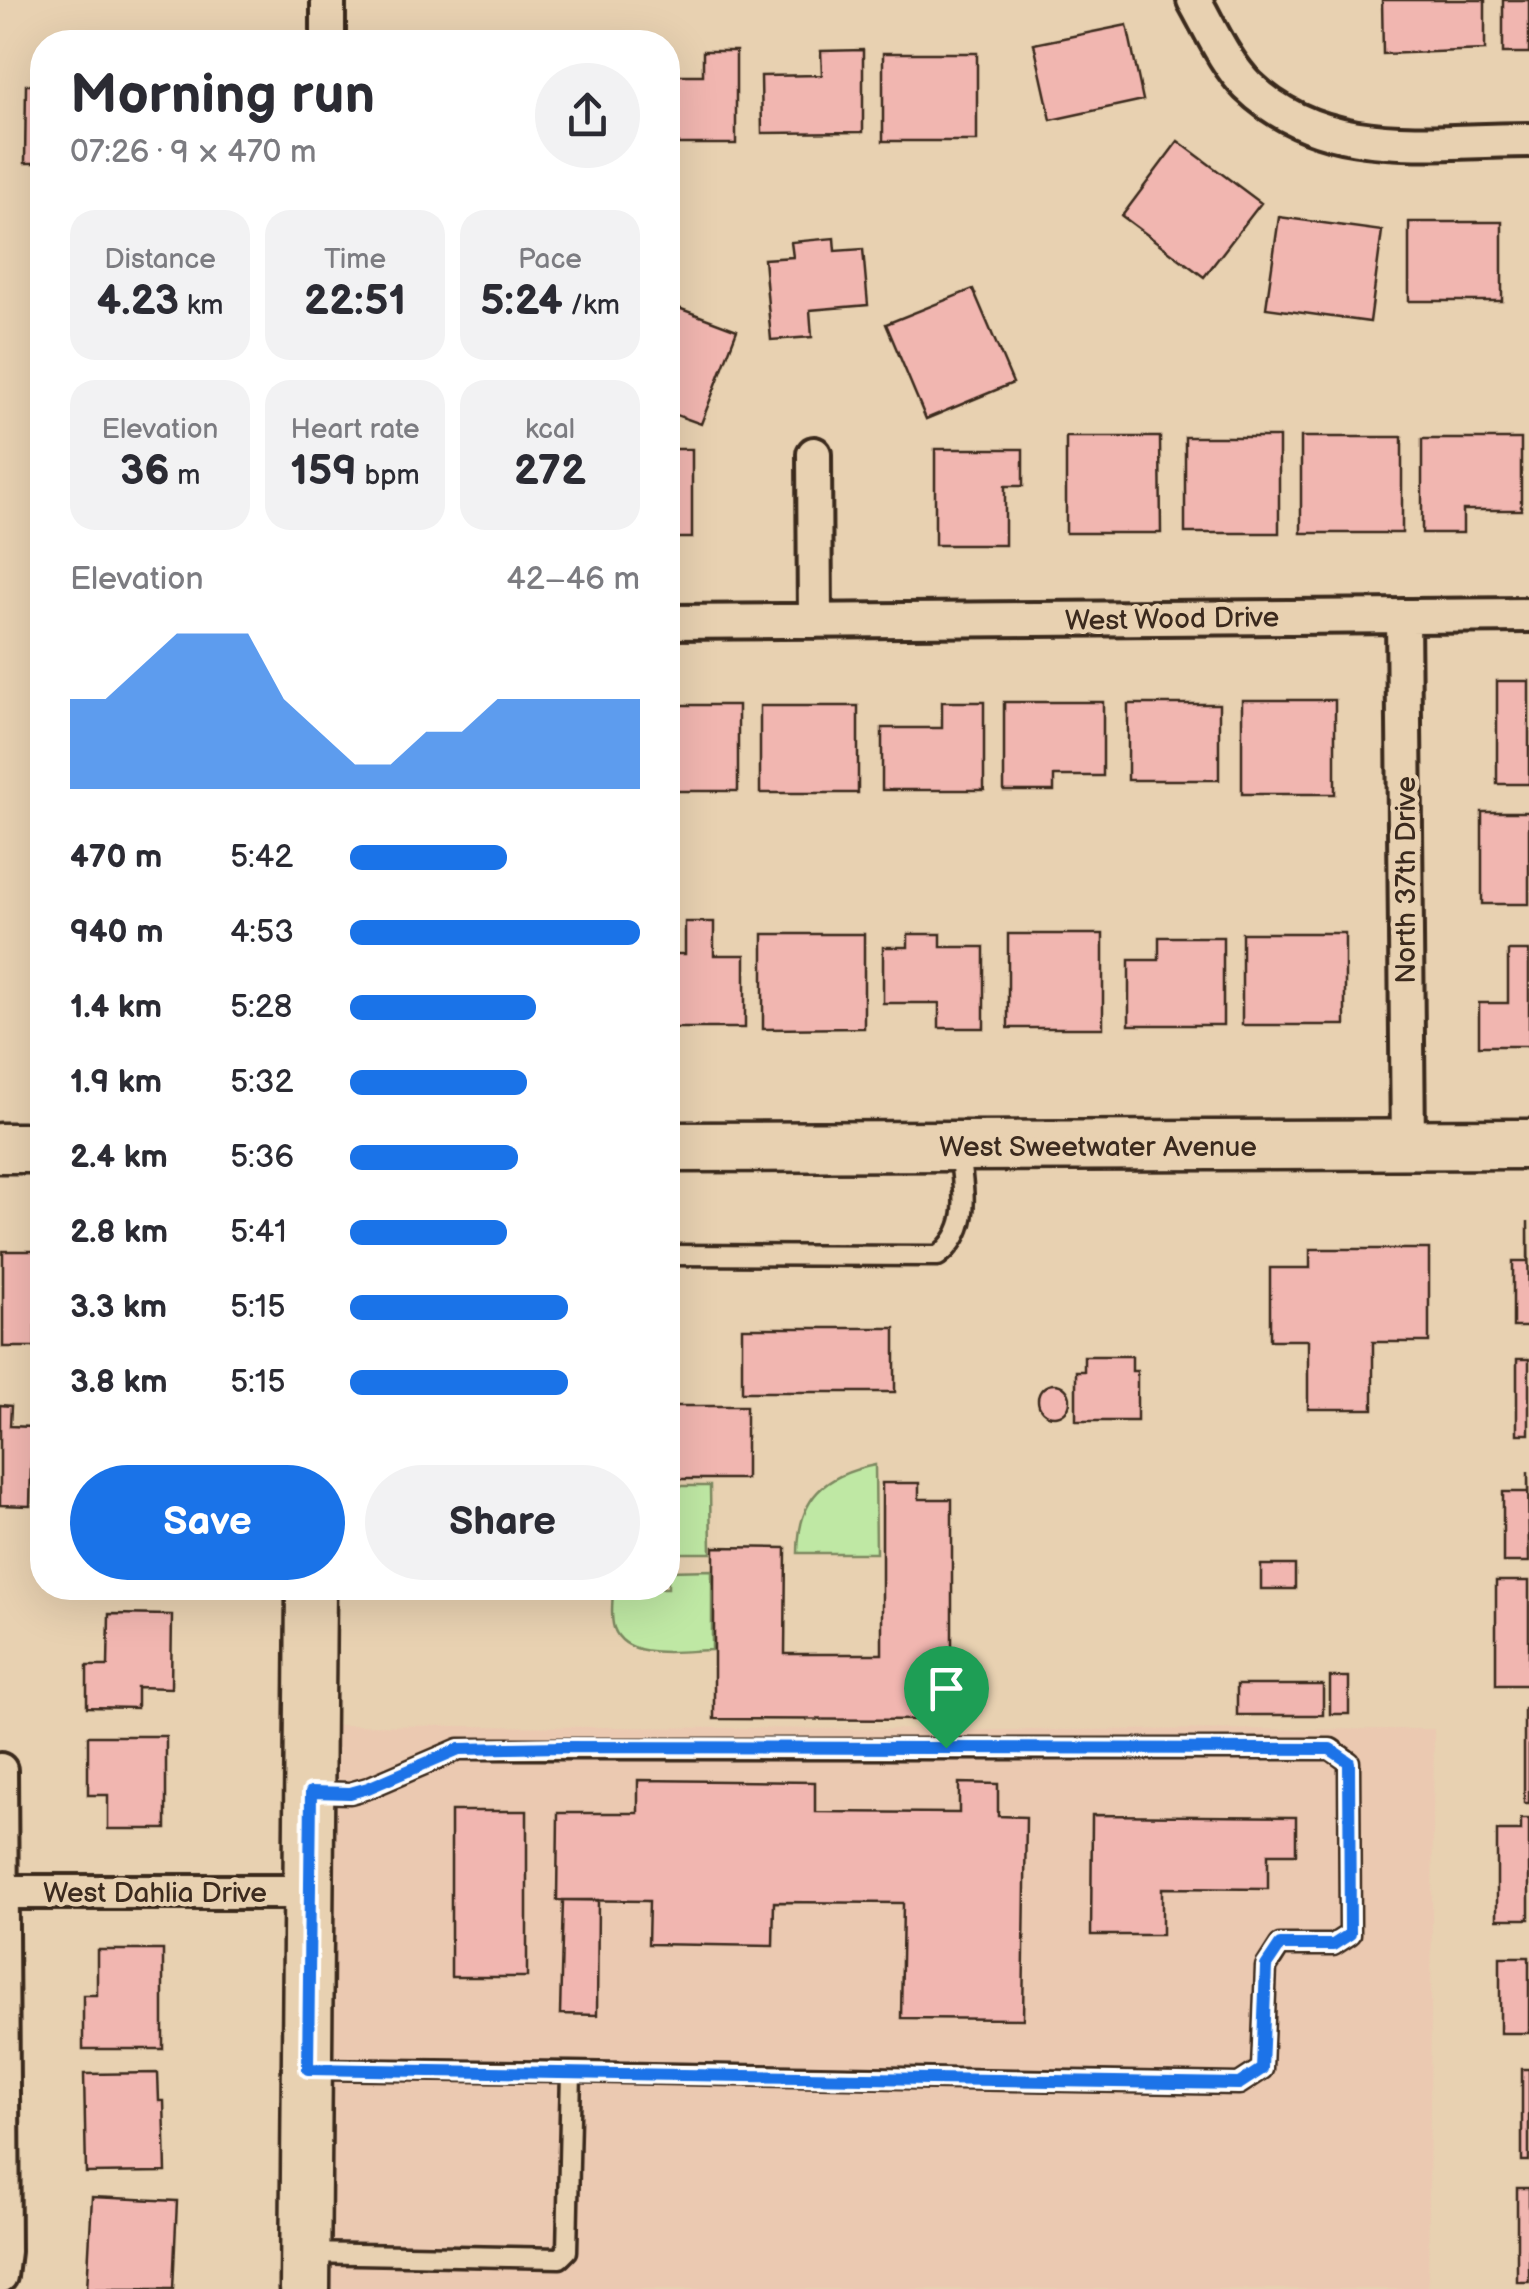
<!DOCTYPE html>
<meta charset="utf-8">
<style>
:root{--surface:#fff;--page:#f2f2f3;--text:#2b2b33;--muted:#7c7c81;--accent:#1a73e8}
body{margin:0;font-family:"Balsamiq Sans",sans-serif;background:var(--page);color:var(--text);height:100vh;display:flex;flex-direction:column;font-size:38px;white-space:nowrap}
*{box-sizing:border-box;margin:0}
p{font-size:32px;color:var(--muted)}
.icon{flex:none;width:55px;height:55px;fill:none;stroke:currentColor;stroke-width:2;stroke-linecap:round;stroke-linejoin:round}
.map{position:relative;flex:1;overflow:hidden}
.details{position:absolute;left:30px;top:30px;width:650px;height:1570px;display:flex;flex-direction:column;background:var(--surface);border-radius:40px;box-shadow:0 10px 40px #0002}
.details>*{flex:none}
.pin{position:absolute;display:grid;place-items:center;width:85px;height:85px;color:#fff;margin:-102px -42px;border-radius:50% 50% 50% 0;rotate:-45deg;box-shadow:0 0 10px #0007}
.pin .icon{rotate:45deg}
.round{display:grid;place-items:center;flex:none;width:105px;height:105px;border-radius:52px;background:var(--page)}
.summary{display:flex;align-items:center;justify-content:space-between;height:170px;padding:0 40px}
h1{font-size:55px;font-weight:700;line-height:75px}
.stats{display:grid;grid-template-columns:repeat(3,1fr);gap:15px;height:170px;padding:10px 40px}
.stats div{display:grid;align-content:center;border-radius:25px;background:var(--page);text-align:center}
.stats b{font-size:42px;font-weight:700}
.stats small{font-size:28px;font-weight:400}
.stats p{font-size:28px}
.chart{height:280px;padding:20px 40px}
.chart p{display:flex;justify-content:space-between}
.chart svg{width:100%;height:180px;margin-top:10px;fill:var(--accent);opacity:.7}
.action{display:flex;gap:20px;margin-top:auto;padding:20px 40px}
.action a{flex:1;height:115px;border-radius:60px;background:var(--accent);color:#fff;font-size:40px;font-weight:700;line-height:115px;text-align:center}
.action a+a{background:var(--page);color:var(--text)}
ul{padding:0 40px;list-style:none;font-size:32px}
li{display:grid;grid-template-columns:160px 120px 1fr;align-items:center;height:75px}
li i{height:25px;border-radius:12px;background:var(--accent)}
.map>svg:first-child{display:block}
.built{fill:#ebc9b1}
.green{fill:#bfe8a4;stroke:#7d8961;stroke-width:2.5}
.building{fill:#f1b6b0;stroke:#3b2a1e;stroke-width:2.5}
.lines{fill:none;stroke-linecap:round;stroke-linejoin:round}
.lane-casing{stroke:#3b2a1e;stroke-width:25}
.street-casing{stroke:#3b2a1e;stroke-width:40}
.secondary-casing{stroke:#3b2a1e;stroke-width:55}
.lane{stroke:#e8d1b1;stroke-width:18}
.street{stroke:#e8d1b1;stroke-width:32}
.secondary{stroke:#e8d1b1;stroke-width:48}
.route-casing{stroke:#fff;stroke-width:20}
.route{stroke:#1a73e8;stroke-width:12}
.labels{text-anchor:middle;stroke-width:9;stroke-linejoin:round;paint-order:stroke}
.street-label{font-size:28px;fill:#3b2a1e;stroke:#e8d1b1}
</style>
<div class="map">
<svg width="1529" height="2289" viewBox="0 0 1529 2289">
<rect width="100%" height="100%" fill="#e8d1b1"/>
<filter id="ink" filterUnits="userSpaceOnUse"><feTurbulence type="fractalNoise" baseFrequency=".01" numOctaves="2"/><feDisplacementMap in="SourceGraphic" scale="20" xChannelSelector="R" yChannelSelector="G"/><feConvolveMatrix kernelMatrix="1 2 1 2 8 2 1 2 1" color-interpolation-filters="sRGB"/></filter>
<g filter="url(#ink)">
<path class="built" d="M 333,1725 L 994,1730 L 1434,1729 L 1428,2289 L 328,2289 Z"/>
<path class="green" d="M 875,1465 L 876,1553 L 798,1553 C 798,1498 824,1475 875,1465 Z
M 668,1486 L 710,1486 L 711,1553 L 668,1553 Z
M 712,1570 L 712,1650 C 685,1650 626,1662 614,1628 C 610,1617 613,1600 613,1588 L 668,1588 L 668,1571 Z"/>
<path class="building" d="M 1382,0 L 1485,0 L 1485,50 L 1383,54 Z
M 1503,0 L 1529,0 L 1529,53 L 1503,53 Z
M 1127,25 L 1143,100 L 1051,120 L 1034,44 Z
M 863,50 L 863,132 L 762,133 L 761,76 L 822,75 L 821,51 Z
M 703,51 L 736,51 L 736,144 L 668,144 L 668,75 L 703,75 Z
M 883,53 L 977,53 L 977,141 L 883,141 Z
M 26,85 L 42,85 L 42,163 L 25,163 Z
M 1178,141 L 1261,203 L 1204,277 L 1122,216 Z
M 1279,217 L 1382,231 L 1370,322 L 1266,308 Z
M 1409,222 L 1502,222 L 1502,301 L 1409,301 Z
M 834,238 L 835,251 L 863,249 L 868,305 L 810,310 L 812,337 L 771,340 L 764,259 L 793,257 L 791,242 Z
M 973,289 L 1013,383 L 926,419 L 886,324 Z
M 668,304 L 737,330 L 701,424 L 668,412 Z
M 1066,437 L 1160,437 L 1161,533 L 1066,533 Z
M 1185,437 L 1279,437 L 1279,533 L 1185,533 Z
M 1301,437 L 1402,437 L 1402,533 L 1301,533 Z
M 1422,439 L 1521,439 L 1521,510 L 1463,510 L 1463,533 L 1422,533 Z
M 668,449 L 692,449 L 692,538 L 668,538 Z
M 935,449 L 1023,449 L 1023,486 L 1005,486 L 1005,545 L 935,545 Z
M 1497,681 L 1529,681 L 1529,784 L 1497,784 Z
M 1242,700 L 1335,700 L 1335,794 L 1242,794 Z
M 942,702 L 984,702 L 984,790 L 882,790 L 882,728 L 942,728 Z
M 1004,702 L 1103,702 L 1103,776 L 1054,776 L 1054,791 L 1004,791 Z
M 1128,704 L 1219,704 L 1219,780 L 1128,780 Z
M 668,705 L 738,705 L 738,791 L 668,791 Z
M 760,706 L 858,706 L 858,793 L 760,793 Z
M 1482,812 L 1529,812 L 1529,904 L 1482,904 Z
M 685,922 L 714,922 L 714,955 L 745,955 L 745,1028 L 668,1028 L 668,954 L 685,954 Z
M 1242,933 L 1345,933 L 1345,1025 L 1242,1025 Z
M 763,934 L 864,934 L 864,1028 L 763,1029 Z
M 908,934 L 941,934 L 941,947 L 984,947 L 984,1028 L 939,1028 L 939,1003 L 883,1003 L 883,947 L 908,947 Z
M 1008,934 L 1103,934 L 1103,1028 L 1008,1028 Z
M 1159,937 L 1223,937 L 1223,1025 L 1129,1025 L 1129,960 L 1159,960 Z
M 1508,951 L 1529,951 L 1529,1046 L 1479,1046 L 1479,1003 L 1508,1003 Z
M 1528,1221 L 1529,1327 L 1513,1327 L 1513,1261 L 1528,1261 Z
M 1310,1249 L 1429,1249 L 1429,1342 L 1373,1342 L 1373,1409 L 1308,1409 L 1308,1340 L 1270,1340 L 1270,1268 L 1310,1268 Z
M 3,1251 L 42,1251 L 42,1326 L 35,1326 L 35,1347 L 3,1347 Z
M 742,1328 L 895,1328 L 895,1392 L 742,1392 Z
M 1084,1356 L 1132,1356 L 1132,1371 L 1137,1371 L 1137,1421 L 1076,1421 L 1076,1371 L 1084,1371 Z
M 1517,1359 L 1529,1359 L 1529,1434 L 1517,1434 Z
M1038 1400a16 16 0 1 1 32 0a16 16 0 1 1-32 0Z
M 0,1405 L 11,1406 L 10,1426 L 32,1427 L 30,1506 L 0,1505 Z
M 668,1406 L 746,1406 L 746,1479 L 668,1479 Z
M 1528,1471 L 1529,1562 L 1503,1562 L 1503,1492 L 1528,1492 Z
M 882,1483 L 919,1483 L 919,1499 L 952,1499 L 952,1720 L 714,1719 L 714,1547 L 786,1548 L 785,1654 L 882,1654 Z
M 1261,1565 L 1295,1565 L 1295,1589 L 1261,1589 Z
M 1496,1581 L 1529,1581 L 1529,1685 L 1496,1685 Z
M 109,1614 L 172,1615 L 171,1688 L 137,1687 L 137,1708 L 87,1707 L 87,1666 L 108,1666 Z
M 1330,1677 L 1349,1677 L 1349,1714 L 1330,1714 Z
M 1237,1685 L 1323,1685 L 1323,1715 L 1237,1715 Z
M 1524,1709 L 1529,1709 L 1529,1803 L 1524,1803 Z
M 88,1736 L 166,1736 L 166,1829 L 108,1829 L 108,1795 L 88,1795 Z
M 638,1780 L 815,1782 L 815,1812 L 959,1813 L 959,1783 L 998,1784 L 998,1816 L 1026,1817 L 1023,2019 L 901,2018 L 903,1903 L 774,1902 L 773,1946 L 648,1944 L 649,1901 L 557,1900 L 558,1813 L 638,1813 Z
M 451,1811 L 527,1811 L 527,1977 L 451,1977 Z
M 1092,1815 L 1296,1817 L 1296,1854 L 1268,1854 L 1268,1889 L 1162,1888 L 1162,1935 L 1091,1935 Z
M 1521,1819 L 1529,1819 L 1529,1919 L 1497,1919 L 1497,1831 L 1521,1831 Z
M 563,1900 L 598,1900 L 597,2015 L 560,2014 Z
M 97,1950 L 163,1950 L 163,2049 L 83,2049 L 83,1995 L 97,1995 Z
M 1500,1957 L 1529,1957 L 1529,2033 L 1500,2033 Z
M 1522,2069 L 1529,2069 L 1529,2161 L 1522,2161 Z
M 158,2073 L 159,2101 L 164,2101 L 166,2172 L 86,2173 L 84,2074 Z
M 1517,2188 L 1529,2188 L 1529,2282 L 1517,2282 Z
M 92,2197 L 177,2201 L 173,2289 L 87,2289 Z"/>
<g class="lines">
<defs>
<path id="lane" d="M 668,1255 L 938,1256 C 975,1227 962,1189 959,1147
M 308,2069 L 571,2072
M 306,2253 L 560,2258 L 567,2251 L 571,2072 L 1239,2084 L 1262,2069 L 1266,1967 L 1280,1945 L 1333,1945 L 1350,1934 L 1349,1762 L 1331,1749 L 459,1749 L 368,1788 L 350,1793 L 311,1792"/>
<path id="street" d="M 1194,0 C 1210,28 1225,63 1248,86 C 1324,160 1432,140 1529,140
M 328,42 L 328,0
M 814,454 L 815,621
M 1403,616 L 1408,1145
M 668,622 L 1529,615
M 0,1770 L 3,2251 L 0,2276
M 0,1892 L 310,1892"/>
<path id="secondary" d="M 668,1147 L 1529,1144
M 0,1148 L 42,1148
M 305,2289 L 311,1588"/>
</defs>
<use href="#lane" class="lane-casing"/>
<use href="#street" class="street-casing"/>
<use href="#secondary" class="secondary-casing"/>
<use href="#lane" class="lane"/>
<use href="#street" class="street"/>
<use href="#secondary" class="secondary"/>
</g>
</g>
<g class="lines" filter="url(#ink)">
<defs>
<path id="route" d="M 562,1747 L 1330,1749 L 1349,1762 L 1350,1934 L 1333,1945 L 1280,1945 L 1266,1966 L 1262,2069 L 1239,2084 L 308,2069 L 311,1792 L 350,1793 L 368,1788 L 459,1749 Z"/>
</defs>
<use href="#route" class="route-casing"/>
<use href="#route" class="route"/>
</g>
<g class="labels">
<g class="street-label">
<text transform="translate(1172 618) rotate(-1)" y="10">West Wood Drive</text>
<text transform="translate(1405 880) rotate(-90)" y="10">North 37th Drive</text>
<text x="1098" y="1156">West Sweetwater Avenue</text>
<text x="155" y="1902">West Dahlia Drive</text>
</g>
</g>
</svg>
<div class="pin" style="left:946px;top:1748px;background:#1e9e55"><svg class="icon" aria-label="arrive" viewBox="0 0 24 24"><path d="M6 21V4h12l-3 4 3 4H6"/></svg></div>
<section class="details">
<div class="summary"><div><h1>Morning run</h1><p>07:26 · 9 × 470 m</p></div><a class="round"><svg class="icon" aria-label="share" viewBox="0 0 24 24"><path d="M12 15V3M7 8l5-5 5 5M5 13v7h14v-7"/></svg></a></div>
<div class="stats">
<div><p>Distance</p><b>4.23<small> km</small></b></div>
<div><p>Time</p><b>22:51</b></div>
<div><p>Pace</p><b>5:24<small> /km</small></b></div>
</div>
<div class="stats">
<div><p>Elevation</p><b>36<small> m</small></b></div>
<div><p>Heart rate</p><b>159<small> bpm</small></b></div>
<div><p>kcal</p><b>272</b></div>
</div>
<div class="chart"><p><span>Elevation</span>42–46 m</p>
<svg viewBox="0 0 160 44" preserveAspectRatio="none"><path d="M0 44V22L10 22L20 14L30 6L40 6L50 6L60 22L70 30L80 38L90 38L100 30L110 30L120 22L130 22L140 22L150 22L160 22V44z"/></svg>
</div>
<ul>
<li><b>470 m</b>5:42<i style="width:54%"></i></li>
<li><b>940 m</b>4:53<i style="width:100%"></i></li>
<li><b>1.4 km</b>5:28<i style="width:64%"></i></li>
<li><b>1.9 km</b>5:32<i style="width:61%"></i></li>
<li><b>2.4 km</b>5:36<i style="width:58%"></i></li>
<li><b>2.8 km</b>5:41<i style="width:54%"></i></li>
<li><b>3.3 km</b>5:15<i style="width:75%"></i></li>
<li><b>3.8 km</b>5:15<i style="width:75%"></i></li>
</ul>
<div class="action"><a>Save</a><a>Share</a></div>
</section>
</div>
